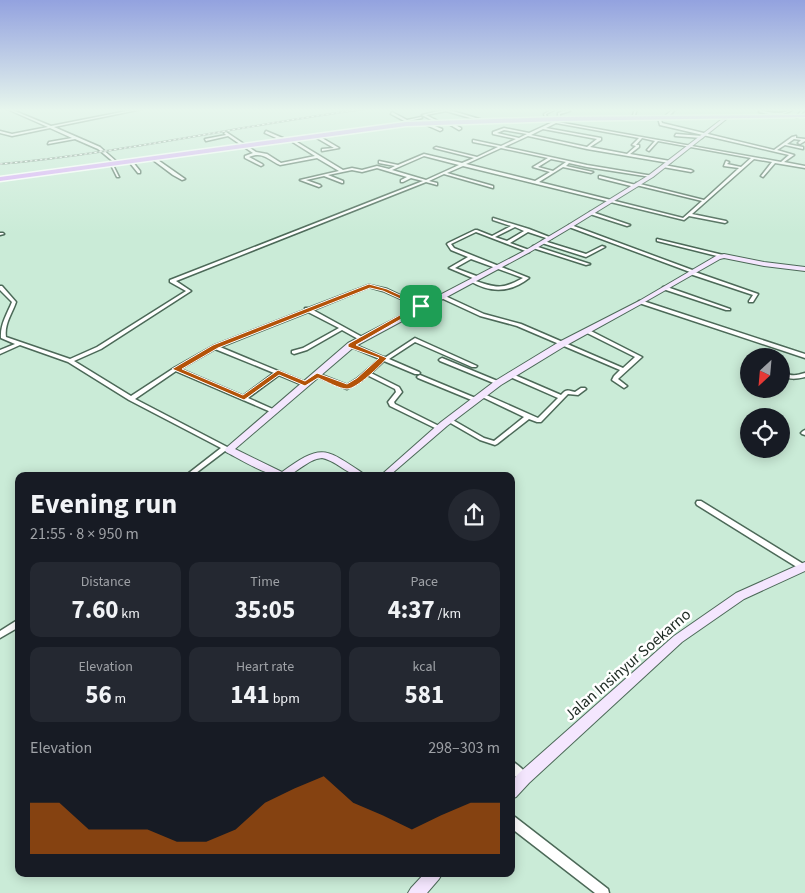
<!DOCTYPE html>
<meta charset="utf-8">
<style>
:root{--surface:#171b24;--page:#242831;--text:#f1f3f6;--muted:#9ea1a6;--accent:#b45309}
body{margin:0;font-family:"Source Sans 3",sans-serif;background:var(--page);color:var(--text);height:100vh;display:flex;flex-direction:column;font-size:19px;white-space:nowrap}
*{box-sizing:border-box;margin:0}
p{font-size:16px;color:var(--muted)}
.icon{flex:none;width:28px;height:28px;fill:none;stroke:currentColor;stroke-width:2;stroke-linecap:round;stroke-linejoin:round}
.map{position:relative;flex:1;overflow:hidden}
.side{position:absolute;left:15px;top:472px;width:500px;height:405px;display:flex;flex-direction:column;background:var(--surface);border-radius:10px;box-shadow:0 2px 12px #0003}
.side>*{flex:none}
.needle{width:32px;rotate:206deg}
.buttons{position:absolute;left:740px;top:348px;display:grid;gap:10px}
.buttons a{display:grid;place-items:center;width:50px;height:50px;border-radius:50%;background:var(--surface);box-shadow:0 2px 12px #0003;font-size:25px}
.pin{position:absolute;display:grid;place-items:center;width:42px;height:42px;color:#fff;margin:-21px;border-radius:10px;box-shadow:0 2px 8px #0006}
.round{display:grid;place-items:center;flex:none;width:52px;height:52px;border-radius:26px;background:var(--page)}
.summary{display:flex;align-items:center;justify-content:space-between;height:85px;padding:0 15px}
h1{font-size:28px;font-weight:700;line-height:38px}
.metrics{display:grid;grid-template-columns:repeat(3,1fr);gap:8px;height:85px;padding:5px 15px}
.metrics div{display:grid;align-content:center;border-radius:10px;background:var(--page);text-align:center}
.metrics b{font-size:25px;font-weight:700}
.metrics small{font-size:14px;font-weight:400}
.metrics p{font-size:14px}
.chart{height:140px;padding:10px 15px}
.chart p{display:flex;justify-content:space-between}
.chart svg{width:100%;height:90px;margin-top:5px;fill:var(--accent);opacity:.7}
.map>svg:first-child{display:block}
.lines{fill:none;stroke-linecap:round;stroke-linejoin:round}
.street-casing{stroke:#4c6958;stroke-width:3}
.secondary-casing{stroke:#4c6958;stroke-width:2}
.highway-casing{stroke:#fff;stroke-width:3}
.street{fill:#fff;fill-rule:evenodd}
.secondary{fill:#f4e6fe;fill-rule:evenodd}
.highway{fill:#dcabfb;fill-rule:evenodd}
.rail-casing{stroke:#7d9587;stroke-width:2}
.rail{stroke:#fff;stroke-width:1;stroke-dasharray:2.5;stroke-linecap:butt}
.route{fill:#b45309;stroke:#fff;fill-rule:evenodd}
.labels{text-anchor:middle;stroke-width:5;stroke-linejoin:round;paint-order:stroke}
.near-street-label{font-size:16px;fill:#212e26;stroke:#fff}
</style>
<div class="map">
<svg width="805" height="893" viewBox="0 0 805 893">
<rect width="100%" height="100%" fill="#caebd7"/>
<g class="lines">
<defs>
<path id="street" d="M 7,109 L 10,109 L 51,126 L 137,109 L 142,109 L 54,127 L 100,147 L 117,162 L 118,163 L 116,164 L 98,149 L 75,139 L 48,144 L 49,142 L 72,138 L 50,128 L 12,136 L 0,133 L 0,131 L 12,134 L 48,127 Z
M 343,109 L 357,109 L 344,110 Z
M 442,109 L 446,109 L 486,121 L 484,122 L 446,111 L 426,115 L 438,121 L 437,123 L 422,115 L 443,110 Z
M 553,109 L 556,109 L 546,114 L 548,120 L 546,121 L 544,114 Z
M 569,109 L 570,111 L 560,114 L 560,119 L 558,122 L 781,162 L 789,155 L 660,125 L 658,118 L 660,117 L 662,123 L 774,150 L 792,137 L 796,136 L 796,138 L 805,139 L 805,141 L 800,144 L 798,143 L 801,140 L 794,139 L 787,144 L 803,147 L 803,149 L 785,145 L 777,150 L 794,155 L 784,162 L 805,166 L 805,168 L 775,163 L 763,177 L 761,176 L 772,162 L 754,159 L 692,214 L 726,221 L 727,222 L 725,223 L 689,216 L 684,220 L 463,166 L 447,173 L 493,186 L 493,188 L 444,174 L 429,181 L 437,183 L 437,185 L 426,182 L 176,281 L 191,291 L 101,349 L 74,361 L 131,396 L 174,368 L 213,346 L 305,310 L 305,308 L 309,308 L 369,285 L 387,289 L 423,306 L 423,307 L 419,307 L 383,291 L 369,287 L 313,310 L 364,338 L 364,340 L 360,340 L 342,330 L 307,350 L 294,354 L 292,353 L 292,351 L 303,348 L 339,328 L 308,312 L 220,347 L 307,383 L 308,384 L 307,385 L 303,385 L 279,375 L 248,398 L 275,410 L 276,411 L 275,412 L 271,412 L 176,371 L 135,399 L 231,449 L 232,450 L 231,451 L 229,452 L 225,451 L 192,476 L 185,476 L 221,448 L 129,400 L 68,362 L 20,345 L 0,354 L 0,350 L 15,344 L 1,338 C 0,325 7,314 12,302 L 0,290 L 0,286 L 2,286 L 16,302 C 12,314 4,324 6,337 L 70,359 L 97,347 L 186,291 L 170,282 L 170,280 L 423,181 L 411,178 L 403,182 L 401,182 L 401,180 L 407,177 L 377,168 L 362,172 L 352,170 L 328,175 L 343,181 L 343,183 L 342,183 L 324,176 L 306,180 L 320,185 L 321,186 L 319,187 L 300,180 L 339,171 L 317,158 L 280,165 C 268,159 262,151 249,157 L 262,164 L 263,165 L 261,166 L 245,158 L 245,156 L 253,153 L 228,136 L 206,141 L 205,139 L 226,135 L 224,133 L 226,132 L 256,152 L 267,154 L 281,163 L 315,156 L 291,141 L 292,139 L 343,170 L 352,168 L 362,170 L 377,166 L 389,169 L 395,166 L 379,163 L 379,161 L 398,165 L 424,154 L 462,163 L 474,158 L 434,148 L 436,147 L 477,157 L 498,147 L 473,142 L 473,140 L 501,146 L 516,139 L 493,134 L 493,132 L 504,128 L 529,133 L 555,121 L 558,119 L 558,113 ZM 556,123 L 639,138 L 632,145 L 636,146 L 627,154 L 590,147 L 601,140 L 601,138 L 546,128 ZM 543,129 L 597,139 L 587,147 L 531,135 ZM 504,130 L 527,134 L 519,138 L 497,133 ZM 528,136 L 587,149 L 669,163 L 671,162 L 670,161 L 630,154 L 639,147 L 639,145 L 636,145 L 642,138 L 655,141 L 647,150 L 649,151 L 658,141 L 751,158 L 741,167 L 727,164 L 729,162 L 726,161 L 724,166 L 739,168 L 704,200 L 636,183 L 636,185 L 702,201 L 683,218 L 539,182 L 563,167 L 591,173 L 593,172 L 566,166 L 569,163 L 587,167 L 651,177 L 653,176 L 587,165 L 504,147 ZM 501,148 L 548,158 L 533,167 L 550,172 L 535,181 L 466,164 ZM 424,156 L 459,165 L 426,180 L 392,170 ZM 551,159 L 566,162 L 553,171 L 538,167 ZM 215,349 L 274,373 L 243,396 L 180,369 Z
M 635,109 L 637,109 L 634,118 L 633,119 L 632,118 Z
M 673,109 L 676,109 L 666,119 L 664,119 L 664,117 Z
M 761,109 L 763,109 L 762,111 C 769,112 777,114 785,112 C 788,111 790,110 793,109 C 783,117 771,115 759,112 Z
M 803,109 L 805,110 L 798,117 L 796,117 Z
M 392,112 L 407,120 L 421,117 L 422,118 L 409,121 L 413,123 L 412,125 L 391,114 Z
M 448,121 L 461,128 L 461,129 L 459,130 L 447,123 Z
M 425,122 L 442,129 L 442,130 L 440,131 L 424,124 Z
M 266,131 L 285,139 L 286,140 L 283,141 L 265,133 Z
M 676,134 L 702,136 L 703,137 L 702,138 L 675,136 Z
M 315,135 L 317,135 L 339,148 L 322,151 L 322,149 L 334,148 L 315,137 Z
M 153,158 L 155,158 L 185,179 L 182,180 L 173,175 L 153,160 Z
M 130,161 L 132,161 L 140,171 L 140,173 L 138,173 L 130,163 Z
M 110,163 L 112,163 L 119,177 L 117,177 Z
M 664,165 L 691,170 L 693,171 L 691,172 L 663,167 L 663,165 Z
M 600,176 L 636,185 L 637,186 L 635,187 L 599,178 L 599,176 Z
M 590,212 L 592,212 L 630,225 L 627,226 L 590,214 Z
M 493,218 L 529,229 L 552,238 L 549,239 L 528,232 L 510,243 L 529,250 L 529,252 L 528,252 L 476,232 L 451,244 L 454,248 L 529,278 C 510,293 490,293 470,281 L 472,280 C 496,287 500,291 523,278 L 471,259 L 455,268 L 479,277 L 479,279 L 475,279 L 449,268 L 468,257 L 451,250 L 447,244 L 448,243 L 475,230 L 477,230 L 492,236 L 511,226 L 493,220 ZM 515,227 L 524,231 L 507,241 L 495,237 Z
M 569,225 L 571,225 L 695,271 L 695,272 L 758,294 L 753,302 L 749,302 L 749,301 L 753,295 L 690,274 L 690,272 L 569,227 Z
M 0,233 L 3,233 L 4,234 L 0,235 Z
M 657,239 L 723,255 L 724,256 L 721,257 L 657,241 Z
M 542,241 L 544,241 L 586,254 L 602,246 L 605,247 L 586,257 L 542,243 Z
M 533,246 L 535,246 L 590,264 L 586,265 L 533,248 Z
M 663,287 L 667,287 L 730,309 L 730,310 L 726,310 L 663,289 Z
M 439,295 L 443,295 L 484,314 L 521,324 L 623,368 L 635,357 L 585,332 L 585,330 L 589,330 L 642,357 L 619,378 L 618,379 L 627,386 L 624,388 L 612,380 L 614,376 L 620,370 L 517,326 L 480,316 L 439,297 Z
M 639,301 L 643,301 L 805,354 L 805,358 L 639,303 Z
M 415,338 L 477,366 L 476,367 L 472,367 L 415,342 L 389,359 L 419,372 L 420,373 L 419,374 L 415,374 L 384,361 L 371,373 L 399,387 L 402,392 L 394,402 L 395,404 L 441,427 L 442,428 L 441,429 L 437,429 L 390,406 L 388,402 L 396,392 L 395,389 L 367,375 L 362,380 L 347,389 L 314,375 L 315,374 L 319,374 L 347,385 L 358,378 L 380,359 L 349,346 L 349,344 L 353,344 L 383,357 L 386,357 Z
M 442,358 L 500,382 L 501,383 L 500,384 L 496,384 L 440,361 L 439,360 L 440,359 Z
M 781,363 L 784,365 L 786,373 C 792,377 798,375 805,373 L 805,377 C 796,379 789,380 781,375 Z
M 510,373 L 561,395 C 566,389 567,390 575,392 L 581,388 L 585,388 L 586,389 L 578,395 L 568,394 L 541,422 L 537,422 L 529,419 L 497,444 L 495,445 L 480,440 L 447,421 L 446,420 L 447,419 L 451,419 L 484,438 L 494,441 L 524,417 L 480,396 L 479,395 L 480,394 L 484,394 L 538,418 L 558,398 L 508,376 L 507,375 Z
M 420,375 L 478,399 L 479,400 L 476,402 L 474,401 L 418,378 L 417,377 L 418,376 Z
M 805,430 L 805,435 L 802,434 L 801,433 L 803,431 Z
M 697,501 L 701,501 L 805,565 L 805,569 L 800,569 L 697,505 L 696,503 Z
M 19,619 L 19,627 L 0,638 L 0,631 Z
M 511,761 C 518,764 526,772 529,778 L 527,781 L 524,783 L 521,781 L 511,773 Z
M 511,816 L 515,817 L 608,889 L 609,893 L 595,893 L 511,828 Z"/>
<path id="secondary" d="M 726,116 L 729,117 L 653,177 L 572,227 L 530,252 L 354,347 L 235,449 L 282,472 C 322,443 325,448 364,474 L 365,476 C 346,476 340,462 322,458 C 310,459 302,468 291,474 C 277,483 240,459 226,452 L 225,450 L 226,448 L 348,343 L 526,250 L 568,225 L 649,175 Z
M 724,254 L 764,262 L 805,267 L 805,271 L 764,266 L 724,258 L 720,259 L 643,303 L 565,346 L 501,385 L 447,426 L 389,476 L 380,476 L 441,422 L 495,381 L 559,342 L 639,301 L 716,256 Z
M 805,562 L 805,571 L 744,599 L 682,642 L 529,783 L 516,797 L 511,799 L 511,782 L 519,773 L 674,636 L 736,593 Z
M 424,874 L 442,874 L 439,879 L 427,893 L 408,893 L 411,888 Z"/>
<path id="highway" d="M 805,115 L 805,117 L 559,121 L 406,126 L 0,181 L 0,177 L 406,122 L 559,117 Z"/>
</defs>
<use href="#street" class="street-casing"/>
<use href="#secondary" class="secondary-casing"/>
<use href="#highway" class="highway-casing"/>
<use href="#street" class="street"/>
<use href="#secondary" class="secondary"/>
<use href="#highway" class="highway"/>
<defs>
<path id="rail" d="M 0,164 C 123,153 243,125 365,109"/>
</defs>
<use href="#rail" class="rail-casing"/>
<use href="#rail" class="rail"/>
</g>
<linearGradient id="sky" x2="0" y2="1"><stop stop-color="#93a2df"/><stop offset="0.47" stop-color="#e7f6ed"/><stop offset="1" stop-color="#e7f6ed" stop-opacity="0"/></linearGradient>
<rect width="805" height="234" fill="url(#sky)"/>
<path class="route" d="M 369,284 L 387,289 L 424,306 L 356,345 L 387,358 C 381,365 357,389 347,389 C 339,389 326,381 318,378 L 305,386 L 279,375 L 244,400 L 172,369 L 213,345 ZM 370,288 L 383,291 L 416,306 L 348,344 L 348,347 L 379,358 L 357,378 L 347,384 L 317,373 L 305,381 L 278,370 L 243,395 L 182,369 L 218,348 Z"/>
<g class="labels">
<g class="near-street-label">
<text transform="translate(627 664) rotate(-41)" y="6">Jalan Insinyur Soekarno</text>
</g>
</g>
</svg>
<div class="buttons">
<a><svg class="needle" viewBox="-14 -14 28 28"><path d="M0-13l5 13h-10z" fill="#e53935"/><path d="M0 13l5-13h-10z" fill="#9ea1a6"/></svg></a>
<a><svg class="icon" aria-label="locate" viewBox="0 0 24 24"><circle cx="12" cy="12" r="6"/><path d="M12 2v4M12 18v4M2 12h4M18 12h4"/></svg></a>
</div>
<div class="pin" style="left:421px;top:306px;background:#1e9e55"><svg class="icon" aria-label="arrive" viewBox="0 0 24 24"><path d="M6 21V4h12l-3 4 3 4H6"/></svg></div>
<section class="side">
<div class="summary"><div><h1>Evening run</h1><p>21:55 · 8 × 950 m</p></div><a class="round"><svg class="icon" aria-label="share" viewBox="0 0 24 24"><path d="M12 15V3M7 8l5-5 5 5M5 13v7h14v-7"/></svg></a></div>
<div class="metrics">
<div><p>Distance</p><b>7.60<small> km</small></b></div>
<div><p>Time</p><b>35:05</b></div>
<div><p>Pace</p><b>4:37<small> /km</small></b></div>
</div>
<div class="metrics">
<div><p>Elevation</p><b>56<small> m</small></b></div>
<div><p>Heart rate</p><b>141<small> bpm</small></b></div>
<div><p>kcal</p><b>581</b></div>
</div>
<div class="chart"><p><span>Elevation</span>298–303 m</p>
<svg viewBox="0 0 160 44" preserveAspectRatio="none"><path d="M0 44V19L10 19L20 32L30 32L40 32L50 38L60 38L70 32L80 19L90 12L100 6L110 19L120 25L130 32L140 25L150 19L160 19V44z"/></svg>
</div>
</section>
</div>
